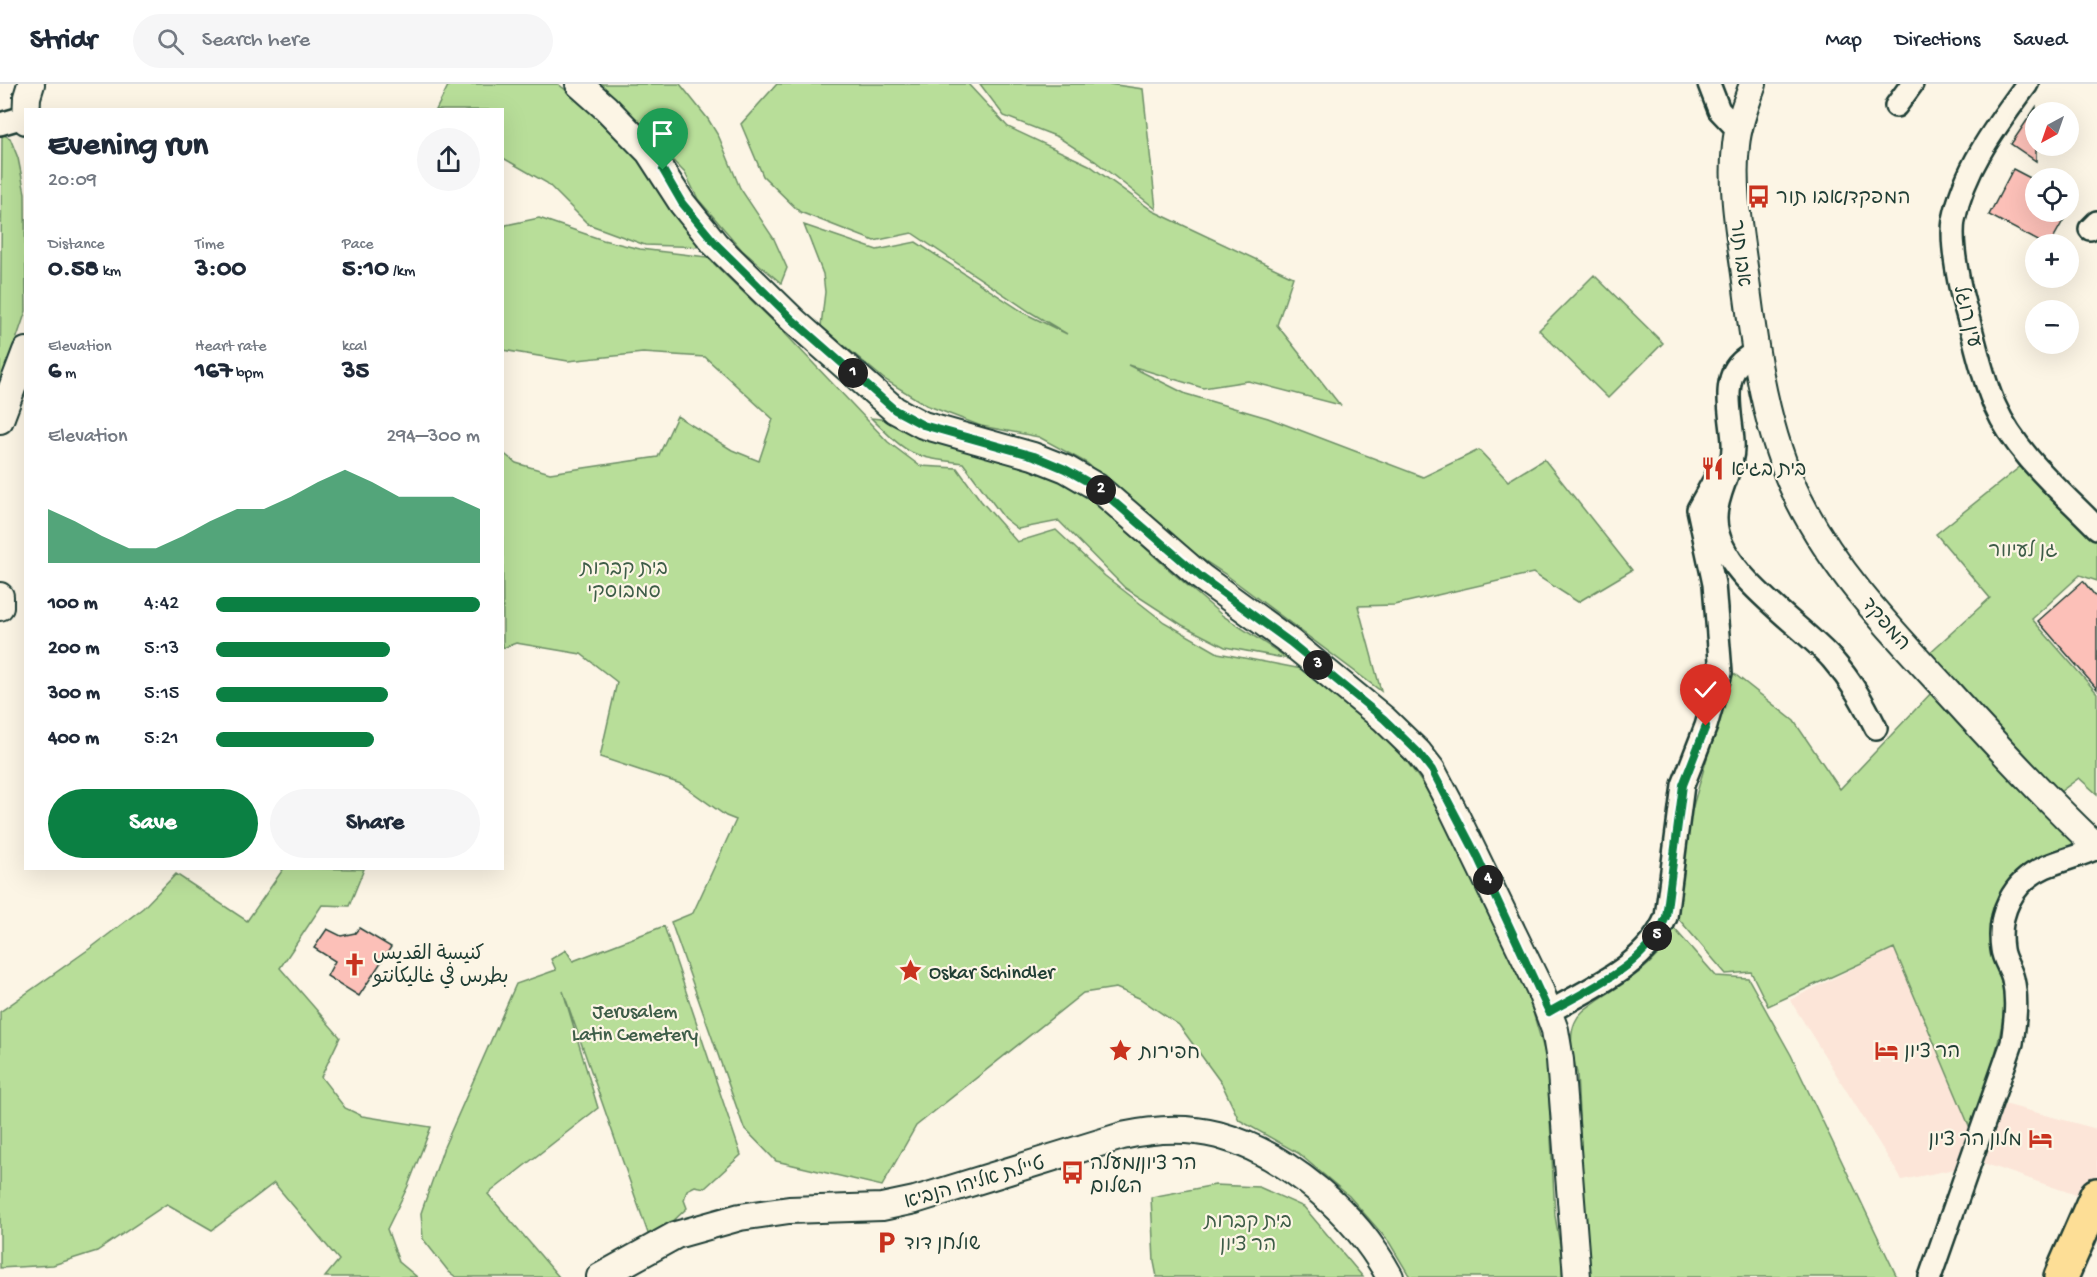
<!DOCTYPE html>
<meta charset="utf-8">
<style>
:root{--surface:#fff;--page:#f6f6f7;--text:#1f2937;--muted:#747a83;--line:#e0e1e3;--accent:#0b8043}
body{margin:0;font-family:"Gochi Hand","Playpen Sans Arabic","Playpen Sans Hebrew",sans-serif;background:var(--page);color:var(--text);height:100vh;display:flex;flex-direction:column;font-size:22px;white-space:nowrap}
*{box-sizing:border-box;margin:0}
p{font-size:20px;color:var(--muted)}
.icon{flex:none;width:33px;height:33px;fill:none;stroke:currentColor;stroke-width:2;stroke-linecap:round;stroke-linejoin:round}
.map{position:relative;flex:1;overflow:hidden}
.drawer{position:absolute;left:24px;top:24px;width:480px;height:762px;display:flex;flex-direction:column;background:var(--surface);border-radius:0px;box-shadow:0 6px 24px #0002}
.drawer>*{flex:none}
.needle{width:39px;rotate:220deg}
.buttons{position:absolute;left:2025px;top:18px;display:grid;gap:12px}
.buttons a{display:grid;place-items:center;width:54px;height:54px;border-radius:50%;background:var(--surface);box-shadow:0 6px 24px #0002;font-size:30px}
.pin{position:absolute;display:grid;place-items:center;width:51px;height:51px;color:#fff;margin:-62px -26px;border-radius:50% 50% 50% 0;rotate:-45deg;box-shadow:0 0 6px #0007}
.pin .icon{rotate:45deg}
.km{position:absolute;width:30px;height:30px;margin:-15px;border-radius:50%;background:#222;color:#fff;font-size:16px;line-height:30px;text-align:center}
.round{display:grid;place-items:center;flex:none;width:63px;height:63px;border-radius:32px;background:var(--page)}
.headline{display:flex;align-items:center;justify-content:space-between;height:102px;padding:0 24px}
h1{font-size:33px;font-weight:700;line-height:45px}
.stats{display:grid;grid-template-columns:repeat(3,1fr);gap:9px;height:102px;padding:6px 24px}
.stats div{display:grid;align-content:center}
.stats b{font-size:26px;font-weight:700}
.stats small{font-size:16px;font-weight:400}
.stats p{font-size:16px}
.chart{height:168px;padding:12px 24px}
.chart p{display:flex;justify-content:space-between}
.chart svg{width:100%;height:108px;margin-top:6px;fill:var(--accent);opacity:.7}
.action{display:flex;gap:12px;margin-top:auto;padding:12px 24px}
.action a{flex:1;height:69px;border-radius:36px;background:var(--accent);color:#fff;font-size:24px;font-weight:700;line-height:69px;text-align:center}
.action a+a{background:var(--page);color:var(--text)}
ul{padding:0 24px;list-style:none;font-size:20px}
li{display:grid;grid-template-columns:96px 72px 1fr;align-items:center;height:45px}
li i{height:15px;border-radius:8px;background:var(--accent)}
header{display:flex;align-items:center;gap:36px;box-sizing:border-box;height:84px;padding:0 30px;background:var(--surface);border-bottom:2px solid var(--line)}
header strong{font-size:28px}
nav{display:flex;gap:33px;margin-inline-start:auto;font-size:21px}
.search{width:420px;height:54px;background:var(--page);display:flex;align-items:center;gap:15px;box-sizing:border-box;padding:0 21px;border-radius:33px;color:var(--muted);font-size:22px}
.map>svg:first-child{display:block}
.built{fill:#fce5d8}
.green{fill:#b8de99;stroke:#6c8e66;stroke-width:1.5}
.building{fill:#fcc0b8;stroke:#1f3d34;stroke-width:1.5}
.lines{fill:none;stroke-linecap:round;stroke-linejoin:round}
.minor-casing{stroke:#1f3d34;stroke-width:26}
.tertiary-casing{stroke:#1f3d34;stroke-width:30}
.trunk-casing{stroke:#1f3d34;stroke-width:38}
.minor{stroke:#fcf5e5;stroke-width:21}
.tertiary{stroke:#fcf5e5;stroke-width:26}
.trunk{stroke:#fdde96;stroke-width:33}
.route-casing{stroke:#fff;stroke-width:12}
.route{stroke:#0b8043;stroke-width:8}
.labels{text-anchor:middle;stroke-width:4.5;stroke-linejoin:round;paint-order:stroke}
.poi-label{font-size:20px;fill:#1f3d34;stroke:#fcf5e5;text-anchor:start}
.street-label{font-size:20px;fill:#1f3d34;stroke:#fcf5e5}
.park-label{font-size:20px;fill:#3e5d48;stroke:#fcf5e5}
</style>
<header>
<strong>Stridr</strong>
<div class="search"><svg class="icon" aria-label="search" viewBox="0 0 24 24"><circle cx="10" cy="10" r="6"/><path d="M15 15l6 6"/></svg>Search here</div>
<nav><a>Map</a><a>Directions</a><a>Saved</a></nav>
</header>
<div class="map">
<svg width="2097" height="1193" viewBox="0 0 2097 1193">
<rect width="100%" height="100%" fill="#fcf5e5"/>
<filter id="ink" filterUnits="userSpaceOnUse"><feTurbulence type="fractalNoise" baseFrequency=".0167" numOctaves="2"/><feDisplacementMap in="SourceGraphic" scale="12" xChannelSelector="R" yChannelSelector="G"/><feConvolveMatrix kernelMatrix="1 2 1 2 8 2 1 2 1" color-interpolation-filters="sRGB"/></filter>
<g filter="url(#ink)">
<path class="built" d="M 1894,864 L 1960,1008 L 2097,1045 L 2097,1111 L 2094,1117 L 1983,1079 L 1902,1096 L 1790,916 Z"/>
<path class="green" d="M 449,0 L 558,0 L 586,22 L 642,79 L 663,113 L 702,163 L 645,161 L 588,140 L 547,99 L 503,74 L 502,26 L 436,26 Z
M 597,0 L 680,0 L 708,35 L 719,53 L 740,104 L 774,155 L 787,184 L 781,199 L 742,166 L 698,115 L 685,89 Z
M 777,0 L 968,0 L 1008,43 L 1089,81 L 1153,127 L 1293,193 L 1277,241 L 1340,321 L 1248,297 L 1203,304 L 1128,281 L 1186,310 L 1268,334 L 1423,393 L 1479,366 L 1508,397 L 1544,375 L 1632,486 L 1578,518 L 1533,489 L 1394,521 L 1358,522 L 1381,607 L 1225,490 L 1164,450 L 1087,379 L 1039,353 L 981,342 L 926,321 L 884,295 L 821,242 L 825,208 L 823,190 L 804,141 L 877,166 L 916,158 L 1026,230 L 1067,250 L 1030,228 L 912,149 L 874,157 L 800,128 L 763,92 L 741,40 Z
M 980,0 L 1109,0 L 1143,5 L 1156,125 L 1095,77 L 1058,53 L 1004,32 Z
M 2,50 L 10,54 L 18,74 L 25,109 L 26,227 L 0,303 Z
M 539,134 L 603,156 L 640,165 L 707,173 L 776,240 L 888,358 L 920,382 L 957,384 L 981,417 L 1017,458 L 1056,446 L 1105,492 L 1164,538 L 1218,569 L 1307,586 L 1376,645 L 1408,679 L 1446,732 L 1525,901 L 1547,976 L 1555,1132 L 1562,1173 L 1562,1193 L 1410,1193 L 1389,1158 L 1349,1112 L 1298,1069 L 1239,1036 L 1222,1000 L 1179,941 L 1139,914 L 1116,904 L 1083,909 L 916,1042 L 882,1102 L 776,1077 L 744,1044 L 671,838 L 693,829 L 736,736 L 726,732 L 681,700 L 600,673 L 617,598 L 581,570 L 516,559 L 503,564 L 502,368 L 516,379 L 550,389 L 658,373 L 677,332 L 732,366 L 759,377 L 773,335 L 705,273 L 643,269 L 568,277 L 503,266 L 502,150 L 506,141 Z
M 1594,191 L 1663,259 L 1608,314 L 1539,246 Z
M 871,334 L 890,336 L 932,354 L 1056,394 L 1091,414 L 1166,483 L 1223,532 L 1289,575 L 1225,563 L 1182,541 L 1125,504 L 1059,437 L 1018,445 L 1004,434 L 963,379 C 910,373 909,371 871,334 Z
M 2021,382 L 2097,457 L 2097,497 L 2080,491 L 2032,535 L 2097,609 L 2097,710 L 2079,694 L 2057,710 L 1927,571 L 1990,514 L 1936,450 Z
M 1732,588 L 1794,637 L 1840,705 L 1932,608 L 2083,765 C 2069,768 2051,769 2038,775 C 2008,789 1983,828 1991,862 C 1995,882 2006,903 2004,924 C 2000,966 1984,1004 1970,1044 L 1894,864 L 1768,922 L 1751,888 L 1726,890 L 1671,826 L 1682,760 Z
M 284,784 L 364,785 L 349,822 L 322,821 L 280,884 L 340,953 L 321,993 L 345,1024 L 362,1032 L 431,1043 L 408,1102 L 387,1145 L 399,1178 L 417,1193 L 325,1193 L 339,1176 L 274,1099 L 212,1146 L 167,1120 L 97,1167 L 53,1181 L 0,1184 L 0,928 L 92,863 L 143,824 L 176,790 L 247,837 Z
M 664,842 L 741,1071 L 705,1104 L 695,1102 L 687,1106 L 684,1116 L 687,1124 L 651,1158 L 563,907 L 598,1024 L 488,1110 L 559,1193 L 456,1193 L 449,1188 L 423,1155 L 421,1129 L 444,1063 L 516,900 L 556,886 L 551,875 L 566,866 L 573,877 Z
M 1672,842 L 1716,892 L 1748,894 L 1791,971 L 1897,1193 L 1587,1193 L 1577,989 C 1573,974 1568,954 1575,938 C 1579,928 1590,922 1598,916 C 1628,896 1663,879 1672,842 Z
M 1215,1101 L 1259,1103 L 1304,1123 L 1363,1193 L 1157,1193 L 1154,1178 L 1151,1113 Z"/>
<path class="building" d="M 2036,23 L 2036,77 L 2011,60 Z
M 2013,85 L 2036,97 L 2036,128 L 2068,128 L 2050,160 L 2044,160 L 1989,131 Z
M 2083,497 L 2097,514 L 2097,605 L 2038,537 Z
M 359,844 L 391,863 L 359,912 L 327,892 L 335,877 L 314,864 L 327,845 L 341,852 L 355,849 Z"/>
<g class="lines">
<defs>
<path id="minor" d="M 1709,0 L 1719,26 L 1739,47
M 2027,0 C 1997,41 1964,84 1954,136 C 1950,160 1960,207 1967,230 C 1976,260 1982,294 1995,322 C 2016,370 2061,407 2097,444
M 1896,22 L 1912,0
M 0,40 L 24,33
M 2090,145 L 2097,138
M 1755,268 C 1750,271 1744,275 1740,279 C 1721,297 1732,335 1733,358 C 1735,385 1716,407 1716,434 C 1715,487 1799,538 1832,575 C 1852,598 1863,618 1876,644
M 1549,928 C 1592,903 1646,882 1666,833 L 1683,701 L 1706,642 L 1721,589 L 1714,500 L 1698,425 L 1717,391 L 1732,380
M 1930,1193 L 2012,959 C 2015,938 2018,916 2013,895 C 2011,885 2003,876 2002,865 C 1997,830 2012,798 2045,783 C 2061,776 2080,772 2097,764"/>
<path id="tertiary" d="M 579,0 L 606,24 L 649,68 L 682,119 L 715,160 L 794,237 L 895,326 L 923,341 L 1033,372 L 1066,385 L 1097,403 L 1201,493 L 1290,558 L 1384,635 L 1418,668 L 1432,686 L 1452,724 L 1539,903 L 1555,946 L 1560,976 L 1577,1193
M 1753,0 C 1746,20 1738,40 1736,61 C 1731,106 1740,152 1746,197 C 1755,270 1766,349 1799,416 C 1836,490 1894,549 1949,609 C 1997,662 2045,714 2097,763
M 26,37 L 27,13 L 31,0
M 0,336 L 26,267
M 0,512 L 0,523
M 600,1193 L 676,1151 L 740,1133 L 789,1126 L 882,1123 L 915,1116 L 1122,1052 C 1153,1045 1187,1043 1218,1051 C 1288,1070 1356,1130 1390,1193"/>
<path id="trunk" d="M 2061,1193 L 2097,1111"/>
</defs>
<use href="#minor" class="minor-casing"/>
<use href="#tertiary" class="tertiary-casing"/>
<use href="#trunk" class="trunk-casing"/>
<use href="#minor" class="minor"/>
<use href="#tertiary" class="tertiary"/>
<use href="#trunk" class="trunk"/>
</g>
</g>
<g class="lines" filter="url(#ink)">
<defs>
<path id="route" d="M 663,86 L 682,119 L 716,160 L 794,237 L 895,326 L 923,341 L 1034,372 L 1065,385 L 1097,403 L 1201,493 L 1290,558 L 1384,635 L 1418,668 L 1432,686 L 1477,772 L 1549,928 C 1592,903 1646,882 1666,833 L 1683,701 L 1706,642"/>
</defs>
<use href="#route" class="route-casing"/>
<use href="#route" class="route"/>
</g>
<defs>
<symbol id="bus-bare" viewBox="-9 -9 18 18"><path d="M-5-6H5V4H4V6H2V4H-2V6H-4V4H-5ZM-3.5-4V0h7V-4ZM-3.5 1.2v1.5H-2V1.2ZM2 1.2v1.5H3.5V1.2Z" fill="#c8321e" stroke="#fcf5e5" stroke-width="2.5" paint-order="stroke"/></symbol>
<symbol id="restaurant-bare" viewBox="-9 -9 18 18"><path d="M-5-6h1v4h1v-4h1v4h1v-4h1v5L-1.5 .5V6h-2V.5L-5-1ZM5-6V6H3V1.5H1.5Q1.5-4 5-6Z" fill="#c8321e" stroke="#fcf5e5" stroke-width="2.5" paint-order="stroke"/></symbol>
<symbol id="church-bare" viewBox="-9 -9 18 18"><path d="M-1.2-6h2.4v3.5h3.3v2.4h-3.3V6h-2.4V-.1h-3.3v-2.4h3.3Z" fill="#c8321e" stroke="#fcf5e5" stroke-width="2.5" paint-order="stroke"/></symbol>
<symbol id="sight-bare" viewBox="-9 -9 18 18"><path d="M0-6L1.8-2.2L6-1.7L2.9 1.2L3.7 5.4L0 3.3L-3.7 5.4L-2.9 1.2L-6-1.7L-1.8-2.2Z" fill="#c8321e" stroke="#fcf5e5" stroke-width="2.5" paint-order="stroke"/></symbol>
<symbol id="hotel-bare" viewBox="-9 -9 18 18"><path d="M-6-4.5h1.5V1H6V5H4.5V3h-9V5H-6ZM-4 0a1.8 1.8 0 1 1 3.6 0ZM.5 0V-2.5h3Q6-2.5 6 0Z" fill="#c8321e" stroke="#fcf5e5" stroke-width="2.5" paint-order="stroke"/></symbol>
<symbol id="parking-bare" viewBox="-9 -9 18 18"><path d="M-3.5-5.5H1a3.5 3.5 0 0 1 0 7H-1V5.5H-3.5ZM-1-3.4V-.6H.8a1.4 1.4 0 0 0 0-2.8Z" fill="#c8321e" stroke="#fcf5e5" stroke-width="2.5" paint-order="stroke"/></symbol>
</defs>
<g fill-rule="evenodd">
<use href="#bus-bare" x="1742" y="96" width="33" height="33"/>
<use href="#restaurant-bare" x="1696" y="368" width="33" height="33"/>
<use href="#church-bare" x="338" y="864" width="33" height="33"/>
<use href="#sight-bare" x="894" y="870" width="33" height="33"/>
<use href="#hotel-bare" x="1870" y="950" width="33" height="33"/>
<use href="#sight-bare" x="1104" y="950" width="33" height="33"/>
<use href="#hotel-bare" x="2024" y="1038" width="33" height="33"/>
<use href="#bus-bare" x="1056" y="1072" width="33" height="33"/>
<use href="#parking-bare" x="870" y="1142" width="33" height="33"/>
</g>
<g class="labels">
<g class="poi-label">
<text x="1776" y="119">המפקד/אבו תור</text>
<text x="1731" y="391">בית בגיא</text>
<text x="373" y="875">كنيسة القديس<tspan x="373" dy="23">بطرس في غاليكانتو</tspan></text>
<text x="929" y="894">Oskar Schindler</text>
<text x="1904" y="973">הר ציון</text>
<text x="1139" y="974">חפירות</text>
<text x="2022" y="1061" text-anchor="end">מלון הר ציון</text>
<text x="1090" y="1085">הר ציון/מעלה<tspan x="1090" dy="23">השלום</tspan></text>
<text x="904" y="1165">שולחן דוד</text>
</g>
<g class="street-label">
<text transform="translate(1742 169) rotate(83)" y="7">אבו תור</text>
<text transform="translate(1969 232) rotate(76)" y="7">עין רוגל</text>
<text transform="translate(1887 539) rotate(49)" y="7">המפקד</text>
<text transform="translate(974 1097) rotate(-16)" y="7">טיילת אליהו הנביא</text>
</g>
<g class="park-label">
<text x="2023" y="472">גן לעיוור</text>
<text x="624" y="490">בית קברות<tspan x="624" dy="23">סמבוסקי</tspan></text>
<text x="635" y="933">Jerusalem<tspan x="635" dy="23">Latin Cemetery</tspan></text>
<text x="1248" y="1143">בית קברות<tspan x="1248" dy="23">הר ציון</tspan></text>
</g>
</g>
</svg>
<div class="buttons">
<a><svg class="needle" viewBox="-14 -14 28 28"><path d="M0-13l5 13h-10z" fill="#e53935"/><path d="M0 13l5-13h-10z" fill="#747a83"/></svg></a>
<a><svg class="icon" aria-label="locate" viewBox="0 0 24 24"><circle cx="12" cy="12" r="6"/><path d="M12 2v4M12 18v4M2 12h4M18 12h4"/></svg></a>
<a>+</a>
<a>−</a>
</div>
<div class="pin" style="left:663px;top:86px;background:#1e9e55"><svg class="icon" aria-label="arrive" viewBox="0 0 24 24"><path d="M6 21V4h12l-3 4 3 4H6"/></svg></div>
<div class="pin" style="left:1706px;top:642px;background:#d93025"><svg class="icon" aria-label="check" viewBox="0 0 24 24"><path d="M5 12l5 5 9-10"/></svg></div>
<b class="km" style="left:853px;top:289px">1</b>
<b class="km" style="left:1101px;top:406px">2</b>
<b class="km" style="left:1318px;top:581px">3</b>
<b class="km" style="left:1488px;top:796px">4</b>
<b class="km" style="left:1657px;top:852px">5</b>
<section class="drawer">
<div class="headline"><div><h1>Evening run</h1><p>20:09</p></div><a class="round"><svg class="icon" aria-label="share" viewBox="0 0 24 24"><path d="M12 15V3M7 8l5-5 5 5M5 13v7h14v-7"/></svg></a></div>
<div class="stats">
<div><p>Distance</p><b>0.58<small> km</small></b></div>
<div><p>Time</p><b>3:00</b></div>
<div><p>Pace</p><b>5:10<small> /km</small></b></div>
</div>
<div class="stats">
<div><p>Elevation</p><b>6<small> m</small></b></div>
<div><p>Heart rate</p><b>167<small> bpm</small></b></div>
<div><p>kcal</p><b>35</b></div>
</div>
<div class="chart"><p><span>Elevation</span>294–300 m</p>
<svg viewBox="0 0 160 44" preserveAspectRatio="none"><path d="M0 44V22L10 27L20 33L30 38L40 38L50 33L60 27L70 22L80 22L90 17L100 11L110 6L120 11L130 17L140 17L150 17L160 22V44z"/></svg>
</div>
<ul>
<li><b>100 m</b>4:42<i style="width:100%"></i></li>
<li><b>200 m</b>5:13<i style="width:66%"></i></li>
<li><b>300 m</b>5:15<i style="width:65%"></i></li>
<li><b>400 m</b>5:21<i style="width:60%"></i></li>
</ul>
<div class="action"><a>Save</a><a>Share</a></div>
</section>
</div>
